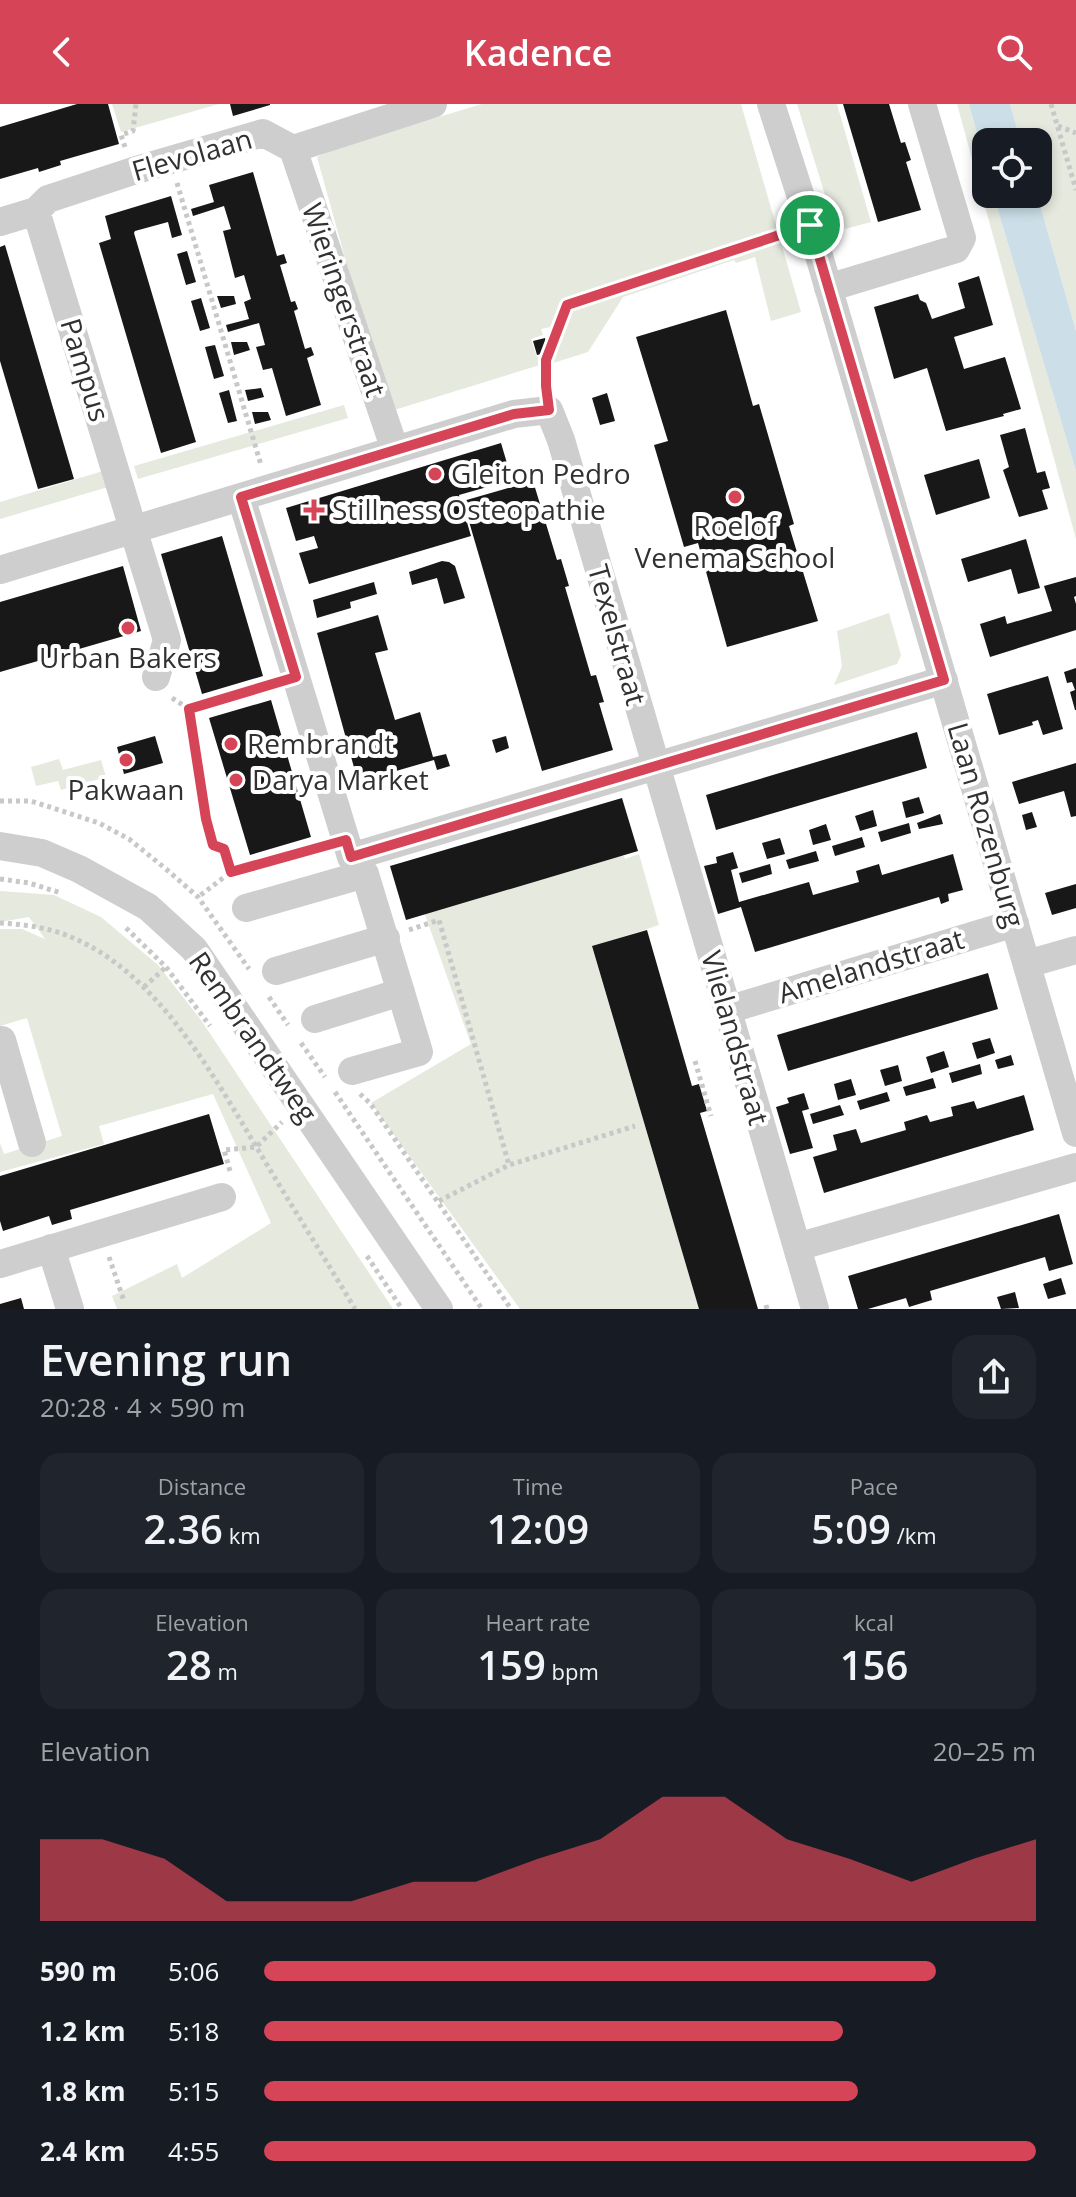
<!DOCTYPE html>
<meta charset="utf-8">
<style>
:root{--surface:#171b24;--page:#20242c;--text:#f1f3f6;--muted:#9ea1a6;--accent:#d64557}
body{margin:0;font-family:"Open Sans",sans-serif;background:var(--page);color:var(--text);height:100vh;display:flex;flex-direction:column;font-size:30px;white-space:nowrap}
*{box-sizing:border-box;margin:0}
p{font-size:26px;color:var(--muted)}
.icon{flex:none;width:44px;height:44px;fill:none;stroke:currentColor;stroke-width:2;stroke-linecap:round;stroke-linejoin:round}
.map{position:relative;height:1205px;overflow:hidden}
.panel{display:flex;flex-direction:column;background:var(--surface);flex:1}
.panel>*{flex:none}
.fabs{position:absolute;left:972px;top:24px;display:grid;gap:16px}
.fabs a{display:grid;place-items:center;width:80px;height:80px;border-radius:16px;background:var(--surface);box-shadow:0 4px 12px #0003;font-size:40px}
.pin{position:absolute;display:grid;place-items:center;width:68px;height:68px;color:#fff;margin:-34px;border:4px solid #fff;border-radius:50%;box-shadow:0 2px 8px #0007}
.round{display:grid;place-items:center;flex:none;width:84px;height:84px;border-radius:24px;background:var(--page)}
.summary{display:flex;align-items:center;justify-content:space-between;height:136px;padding:0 40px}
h1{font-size:44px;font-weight:600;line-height:60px}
.metrics{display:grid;grid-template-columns:repeat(3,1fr);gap:12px;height:136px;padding:8px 40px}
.metrics div{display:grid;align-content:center;border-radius:20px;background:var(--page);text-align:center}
.metrics b{font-size:40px;font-weight:600}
.metrics small{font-size:22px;font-weight:400}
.metrics p{font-size:22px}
.chart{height:224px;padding:16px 40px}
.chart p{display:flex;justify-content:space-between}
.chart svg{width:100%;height:144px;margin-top:8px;fill:var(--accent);opacity:.7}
ul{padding:0 40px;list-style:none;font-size:26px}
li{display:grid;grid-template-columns:128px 96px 1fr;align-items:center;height:60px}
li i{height:20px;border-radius:10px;background:var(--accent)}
header{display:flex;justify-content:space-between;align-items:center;height:104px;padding:0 40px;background:var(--accent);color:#fff;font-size:36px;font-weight:600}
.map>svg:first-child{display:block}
.green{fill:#e5e9de}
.water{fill:#ccdfe8}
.building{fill:#181818}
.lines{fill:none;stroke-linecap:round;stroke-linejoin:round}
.path{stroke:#c8c8c8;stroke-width:5;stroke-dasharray:4 4;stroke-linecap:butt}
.minor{stroke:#cecece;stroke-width:28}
.route-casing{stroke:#fff;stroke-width:16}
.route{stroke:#d64557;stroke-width:10}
.poi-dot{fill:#d64557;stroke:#fff;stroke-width:3}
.labels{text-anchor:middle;stroke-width:8;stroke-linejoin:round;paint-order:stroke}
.street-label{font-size:28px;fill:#313131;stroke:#fff}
.poi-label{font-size:28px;fill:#313131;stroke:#fff;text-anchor:start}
</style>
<header><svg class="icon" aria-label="back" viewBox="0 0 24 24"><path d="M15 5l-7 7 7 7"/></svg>Kadence<svg class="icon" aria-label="search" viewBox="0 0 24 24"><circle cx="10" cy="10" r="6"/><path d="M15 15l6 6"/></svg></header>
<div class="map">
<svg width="1076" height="1205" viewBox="0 0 1076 1205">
<rect width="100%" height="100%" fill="#fff"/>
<path class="green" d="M 112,0 L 219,0 L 121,28 Z
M 482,0 L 741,0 L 801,208 L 771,217 L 755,153 L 736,159 L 734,156 L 623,193 L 588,248 L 550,260 L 564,220 L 541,225 L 543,231 L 531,235 L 537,253 L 541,253 L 543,260 L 391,307 L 347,161 L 317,53 L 336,44 Z
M 797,0 L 837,0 L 871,118 L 845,125 L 841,114 L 833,117 Z
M 957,0 L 969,0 L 986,63 L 986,90 L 993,90 L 1076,367 L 1076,435 Z
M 1010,0 L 1076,0 L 1076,227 L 1037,90 L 1038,38 L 1021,38 Z
M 344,301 L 348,314 L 138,375 L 134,362 Z
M 103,367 L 108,383 L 0,415 L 0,398 Z
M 889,509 L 901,551 L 897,560 L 834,581 L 842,562 L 837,527 Z
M 59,655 L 63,666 L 101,656 L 106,673 L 61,686 L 58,677 L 36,682 L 31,663 Z
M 639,750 L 659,821 L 592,843 L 699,1205 L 520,1205 L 371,999 L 471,940 L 407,760 L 624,752 L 625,755 Z
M 0,787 L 54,791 L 101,813 L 158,861 L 201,916 L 393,1205 L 117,1205 L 112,1192 L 177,1160 L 182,1174 L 271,1119 L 213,990 L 99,1022 L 104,1040 L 0,1068 L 0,1039 L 4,1050 L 62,1032 L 27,914 L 0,922 L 0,825 L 22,825 L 45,835 L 29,813 L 0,818 Z"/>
<path class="water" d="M 969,0 L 1010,0 L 1021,38 L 986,38 L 986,63 Z
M 993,90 L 1037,90 L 1076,227 L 1076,367 Z"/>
<path class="building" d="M 77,0 L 108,0 L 119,40 L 60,57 L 61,61 L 39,68 L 38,64 L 0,75 L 0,23 Z
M 230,0 L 270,0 L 270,1 L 233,12 Z
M 843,0 L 889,0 L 901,39 L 905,38 L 911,56 L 906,58 L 921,106 L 878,118 Z
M 253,68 L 277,152 L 284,150 L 287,159 L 280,161 L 291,198 L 295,197 L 298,205 L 294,207 L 305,245 L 311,243 L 314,251 L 307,254 L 321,301 L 286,312 L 272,264 L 263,266 L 256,243 L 265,241 L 259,219 L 228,228 L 226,221 L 249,215 L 244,198 L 251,195 L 244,171 L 235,174 L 223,127 L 231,125 L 224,102 L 193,112 L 191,105 L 214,98 L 209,81 Z
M 171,92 L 182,131 L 172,134 L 168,118 L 135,127 L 134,129 L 196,338 L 161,349 L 99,139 L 111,135 L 105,112 Z
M 5,141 L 74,375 L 38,385 L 0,257 L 0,143 Z
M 187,147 L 196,178 L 186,181 L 177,150 Z
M 979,172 L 993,221 L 954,233 L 964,265 L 1005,253 L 1021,305 L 1003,310 L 1004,312 L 946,327 L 927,264 L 894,275 L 874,203 L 918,190 L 920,196 L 926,199 L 932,215 L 965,204 L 958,179 Z
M 217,192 L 234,192 L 236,200 L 221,204 Z
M 201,194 L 210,224 L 200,227 L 191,197 Z
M 726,206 L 753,302 L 759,300 L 794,420 L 789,422 L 818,517 L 727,543 L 698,439 L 684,443 L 654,341 L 668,337 L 636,233 Z
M 545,234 L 549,248 L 537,251 L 533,237 Z
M 231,238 L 247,238 L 250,246 L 234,251 Z
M 215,241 L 224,272 L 214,275 L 205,243 Z
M 261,284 L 264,293 L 248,297 L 245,286 Z
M 229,286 L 237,317 L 228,319 L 219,289 Z
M 607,289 L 615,317 L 600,321 L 592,294 Z
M 252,308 L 268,308 L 271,316 L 255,320 Z
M 1025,324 L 1037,369 L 1045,367 L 1050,384 L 1042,386 L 1048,405 L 1019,413 L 1003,366 L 1009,363 L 1000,331 Z
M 501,339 L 512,376 L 459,391 L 471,432 L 309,480 L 299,449 L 318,444 L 314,432 L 296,437 L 286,404 Z
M 979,355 L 990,394 L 936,411 L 924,371 Z
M 533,377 L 557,456 L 561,455 L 569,482 L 565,483 L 591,572 L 596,571 L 604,598 L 599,599 L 613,646 L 542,667 L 463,397 Z
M 222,432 L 263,572 L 202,590 L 161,450 Z
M 1026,435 L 1040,484 L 1018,490 L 1011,465 L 968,478 L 961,455 Z
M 442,457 L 449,458 L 455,462 L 465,494 L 444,500 L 437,474 L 412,481 L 409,468 Z
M 123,462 L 141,527 L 0,568 L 0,498 Z
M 1076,473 L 1076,492 L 1074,493 L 1076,500 L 1076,526 L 990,553 L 980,520 L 1005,512 L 1007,520 L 1052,507 L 1044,482 Z
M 374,478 L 377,490 L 350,498 L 351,504 L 317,514 L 313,496 Z
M 378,511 L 388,546 L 375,549 L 395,616 L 420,608 L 433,653 L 446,650 L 450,662 L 437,666 L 434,656 L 358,678 L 317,529 Z
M 1076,564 L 1076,606 L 1075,606 L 1070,588 L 1075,586 L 1072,578 L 1067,579 L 1064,568 Z
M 1048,572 L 1063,625 L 1043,631 L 1038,616 L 1032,618 L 1033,621 L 999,631 L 987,590 Z
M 271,596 L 311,733 L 250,751 L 209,614 Z
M 917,628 L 927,664 L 716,726 L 706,691 Z
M 155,632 L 163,659 L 124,670 L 117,643 Z
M 506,632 L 509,644 L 496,649 L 492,636 Z
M 1076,659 L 1076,712 L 1071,713 L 1064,687 L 1019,700 L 1012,678 Z
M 919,693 L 924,709 L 906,714 L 902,698 Z
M 622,694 L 638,747 L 406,816 L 390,762 Z
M 873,706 L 877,722 L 860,727 L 855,712 Z
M 1032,708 L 1037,723 L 1026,726 L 1022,711 Z
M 940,710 L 943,720 L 919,725 L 917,719 Z
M 909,719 L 911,729 L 881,738 L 878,728 Z
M 826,720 L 831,736 L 813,741 L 809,726 Z
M 862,733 L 865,743 L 835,752 L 832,742 Z
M 780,734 L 785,750 L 767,755 L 762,739 Z
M 816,747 L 819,757 L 789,765 L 786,756 Z
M 733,748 L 738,764 L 731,766 L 739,798 L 809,778 L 813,791 L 859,778 L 856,767 L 879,760 L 882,771 L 953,750 L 963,786 L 948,790 L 949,797 L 941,800 L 939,793 L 755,848 L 741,803 L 718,810 L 704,762 L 717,759 L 716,753 Z
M 770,760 L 772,770 L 742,779 L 739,769 Z
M 1076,780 L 1076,804 L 1052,811 L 1045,789 Z
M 647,826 L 692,982 L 699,980 L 707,1007 L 700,1009 L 758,1205 L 699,1205 L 592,842 Z
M 988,869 L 998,905 L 788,967 L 777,931 Z
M 990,934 L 995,949 L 977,955 L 972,939 Z
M 944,947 L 949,963 L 931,969 L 926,953 Z
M 1011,951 L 1014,961 L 998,965 L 995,956 Z
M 980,960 L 982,970 L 952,979 L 949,969 Z
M 898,961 L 902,977 L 885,982 L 880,966 Z
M 933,974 L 936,984 L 906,992 L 903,983 Z
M 851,975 L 856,991 L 838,996 L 834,980 Z
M 887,988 L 890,997 L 860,1006 L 857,997 Z
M 804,989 L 809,1005 L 802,1007 L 813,1044 L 790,1050 L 776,1003 L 789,999 L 787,994 Z
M 1024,991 L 1034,1026 L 824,1089 L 813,1053 L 837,1046 L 833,1031 L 856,1025 L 861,1039 L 906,1026 L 904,1018 L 927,1011 L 930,1018 L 953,1012 L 951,1003 L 974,997 L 977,1005 Z
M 840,1001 L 844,1011 L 813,1020 L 810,1010 Z
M 209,1010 L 224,1060 L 70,1106 L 72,1115 L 52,1121 L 49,1112 L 3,1127 L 0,1117 L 0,1072 Z
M 1059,1110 L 1073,1160 L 1049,1167 L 1045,1153 L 930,1187 L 932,1196 L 909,1203 L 906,1194 L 868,1205 L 858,1205 L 848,1172 Z
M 1061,1174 L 1066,1190 L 1048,1195 L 1043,1180 Z
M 1015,1188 L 1019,1204 L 1001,1205 L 997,1193 Z
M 21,1194 L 24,1205 L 0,1205 L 0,1200 Z"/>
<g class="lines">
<path class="path" d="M 1051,0 L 1076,86
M 1058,22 L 1076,29
M 125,43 L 121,31 L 133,27 L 136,0
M 177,79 L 261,361
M 546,281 L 546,256 L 567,201 L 786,129
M 172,594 L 189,605 L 271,580
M 189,605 L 206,715 L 213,741 L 224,745 L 231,768 L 198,793
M 0,697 L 31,697 L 99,719 L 129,735 L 166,765 L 198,793 L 249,865
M 231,768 L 323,743
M 0,775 L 29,779 L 61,789
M 0,819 C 23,820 50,824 71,833 C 156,868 212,969 257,1044 C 289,1098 323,1151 355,1205
M 126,824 L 166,863 L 210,922
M 409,826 L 439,816 L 509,1061
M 144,883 L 166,863
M 269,893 L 288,921
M 301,939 L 325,973
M 695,957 L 711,1012
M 335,988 L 482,1205
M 360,990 L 370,999 L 511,1205
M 230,1067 L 224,1046 L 256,1043 L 282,1018
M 439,1097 L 509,1061 L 635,1022
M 367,1152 L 402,1205
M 109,1153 L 124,1197
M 766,1201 L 767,1205"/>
<path class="minor" d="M 771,0 L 810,121 L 1076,1029
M 293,45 L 395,346
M 36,107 L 167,536 L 156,573
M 0,118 L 36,107 L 48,95 L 133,67 L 263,29 L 293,45 L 433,0
M 828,184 L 956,145 L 962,134 L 922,0
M 241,393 L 351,753 L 365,770 L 419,948 L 352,967
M 0,466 L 514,310 L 549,306 L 561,336 L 815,1205
M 0,742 L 42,749 L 79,765 L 148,803 L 194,845 L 439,1205
M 351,753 L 944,576
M 246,804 L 365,770
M 1027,860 L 1076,846
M 276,867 L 386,834
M 727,906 L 1015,819
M 315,915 L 401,888
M 0,936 L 2,936 L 32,1039
M 797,1143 L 1076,1063
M 51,1144 L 70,1205
M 0,1160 L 222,1093"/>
</g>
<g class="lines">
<defs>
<path id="route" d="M 810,121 L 944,576 L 351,753 L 346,736 L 231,768 L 224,745 L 213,741 L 206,715 L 189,605 L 296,573 L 241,393 L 514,310 L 549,306 L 546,282 L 546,256 L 567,201 Z"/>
</defs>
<use href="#route" class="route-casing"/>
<use href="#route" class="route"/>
</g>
<g class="poi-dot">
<circle cx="435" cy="370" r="8"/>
<circle cx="735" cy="393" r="8"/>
<path d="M310 394h8v8h8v8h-8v8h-8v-8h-8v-8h8z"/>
<circle cx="128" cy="524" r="8"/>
<circle cx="231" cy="640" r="8"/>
<circle cx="126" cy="656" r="8"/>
<circle cx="236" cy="676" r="8"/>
</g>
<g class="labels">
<g class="street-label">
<text transform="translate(192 51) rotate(-16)" y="10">Flevolaan</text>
<text transform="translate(344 196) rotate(71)" y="10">Wieringerstraat</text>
<text transform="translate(85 266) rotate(73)" y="10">Pampus</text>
<text transform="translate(617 531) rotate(74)" y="10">Texelstraat</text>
<text transform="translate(986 721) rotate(74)" y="10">Laan Rozenburg</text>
<text transform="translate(871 862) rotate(-17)" y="10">Amelandstraat</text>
<text transform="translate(253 933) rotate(55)" y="10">Rembrandtweg</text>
<text transform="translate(735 934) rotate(74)" y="10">Vlielandstraat</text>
</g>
<g class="poi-label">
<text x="451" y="380">Gleiton Pedro</text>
<text x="332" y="416">Stillness Osteopathie</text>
<text x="735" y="432" text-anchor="middle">Roelof<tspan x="735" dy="32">Venema School</tspan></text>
<text x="128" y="564" text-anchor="middle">Urban Bakers</text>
<text x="247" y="650">Rembrandt</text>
<text x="252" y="686">Darya Market</text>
<text x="126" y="696" text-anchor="middle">Pakwaan</text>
</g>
</g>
</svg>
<div class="fabs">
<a><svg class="icon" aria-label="locate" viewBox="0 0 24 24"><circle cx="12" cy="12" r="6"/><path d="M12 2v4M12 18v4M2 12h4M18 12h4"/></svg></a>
</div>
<div class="pin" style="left:810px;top:121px;background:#1e9e55"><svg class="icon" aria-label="arrive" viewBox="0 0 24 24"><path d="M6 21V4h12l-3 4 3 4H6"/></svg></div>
</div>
<section class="panel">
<div class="summary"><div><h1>Evening run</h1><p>20:28 · 4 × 590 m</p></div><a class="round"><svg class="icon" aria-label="share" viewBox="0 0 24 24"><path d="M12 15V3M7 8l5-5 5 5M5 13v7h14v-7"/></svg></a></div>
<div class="metrics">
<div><p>Distance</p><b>2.36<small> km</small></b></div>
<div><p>Time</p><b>12:09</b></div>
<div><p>Pace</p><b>5:09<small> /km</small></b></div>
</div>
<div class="metrics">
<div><p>Elevation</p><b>28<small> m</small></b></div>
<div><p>Heart rate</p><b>159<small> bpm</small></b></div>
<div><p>kcal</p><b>156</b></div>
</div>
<div class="chart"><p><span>Elevation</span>20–25 m</p>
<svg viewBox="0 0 160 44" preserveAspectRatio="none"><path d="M0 44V19L10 19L20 25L30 38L40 38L50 38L60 32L70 32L80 25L90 19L100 6L110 6L120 19L130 25L140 32L150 25L160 19V44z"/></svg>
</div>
<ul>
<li><b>590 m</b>5:06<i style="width:87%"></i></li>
<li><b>1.2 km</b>5:18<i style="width:75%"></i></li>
<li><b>1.8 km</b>5:15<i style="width:77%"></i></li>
<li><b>2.4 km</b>4:55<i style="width:100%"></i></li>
</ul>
</section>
